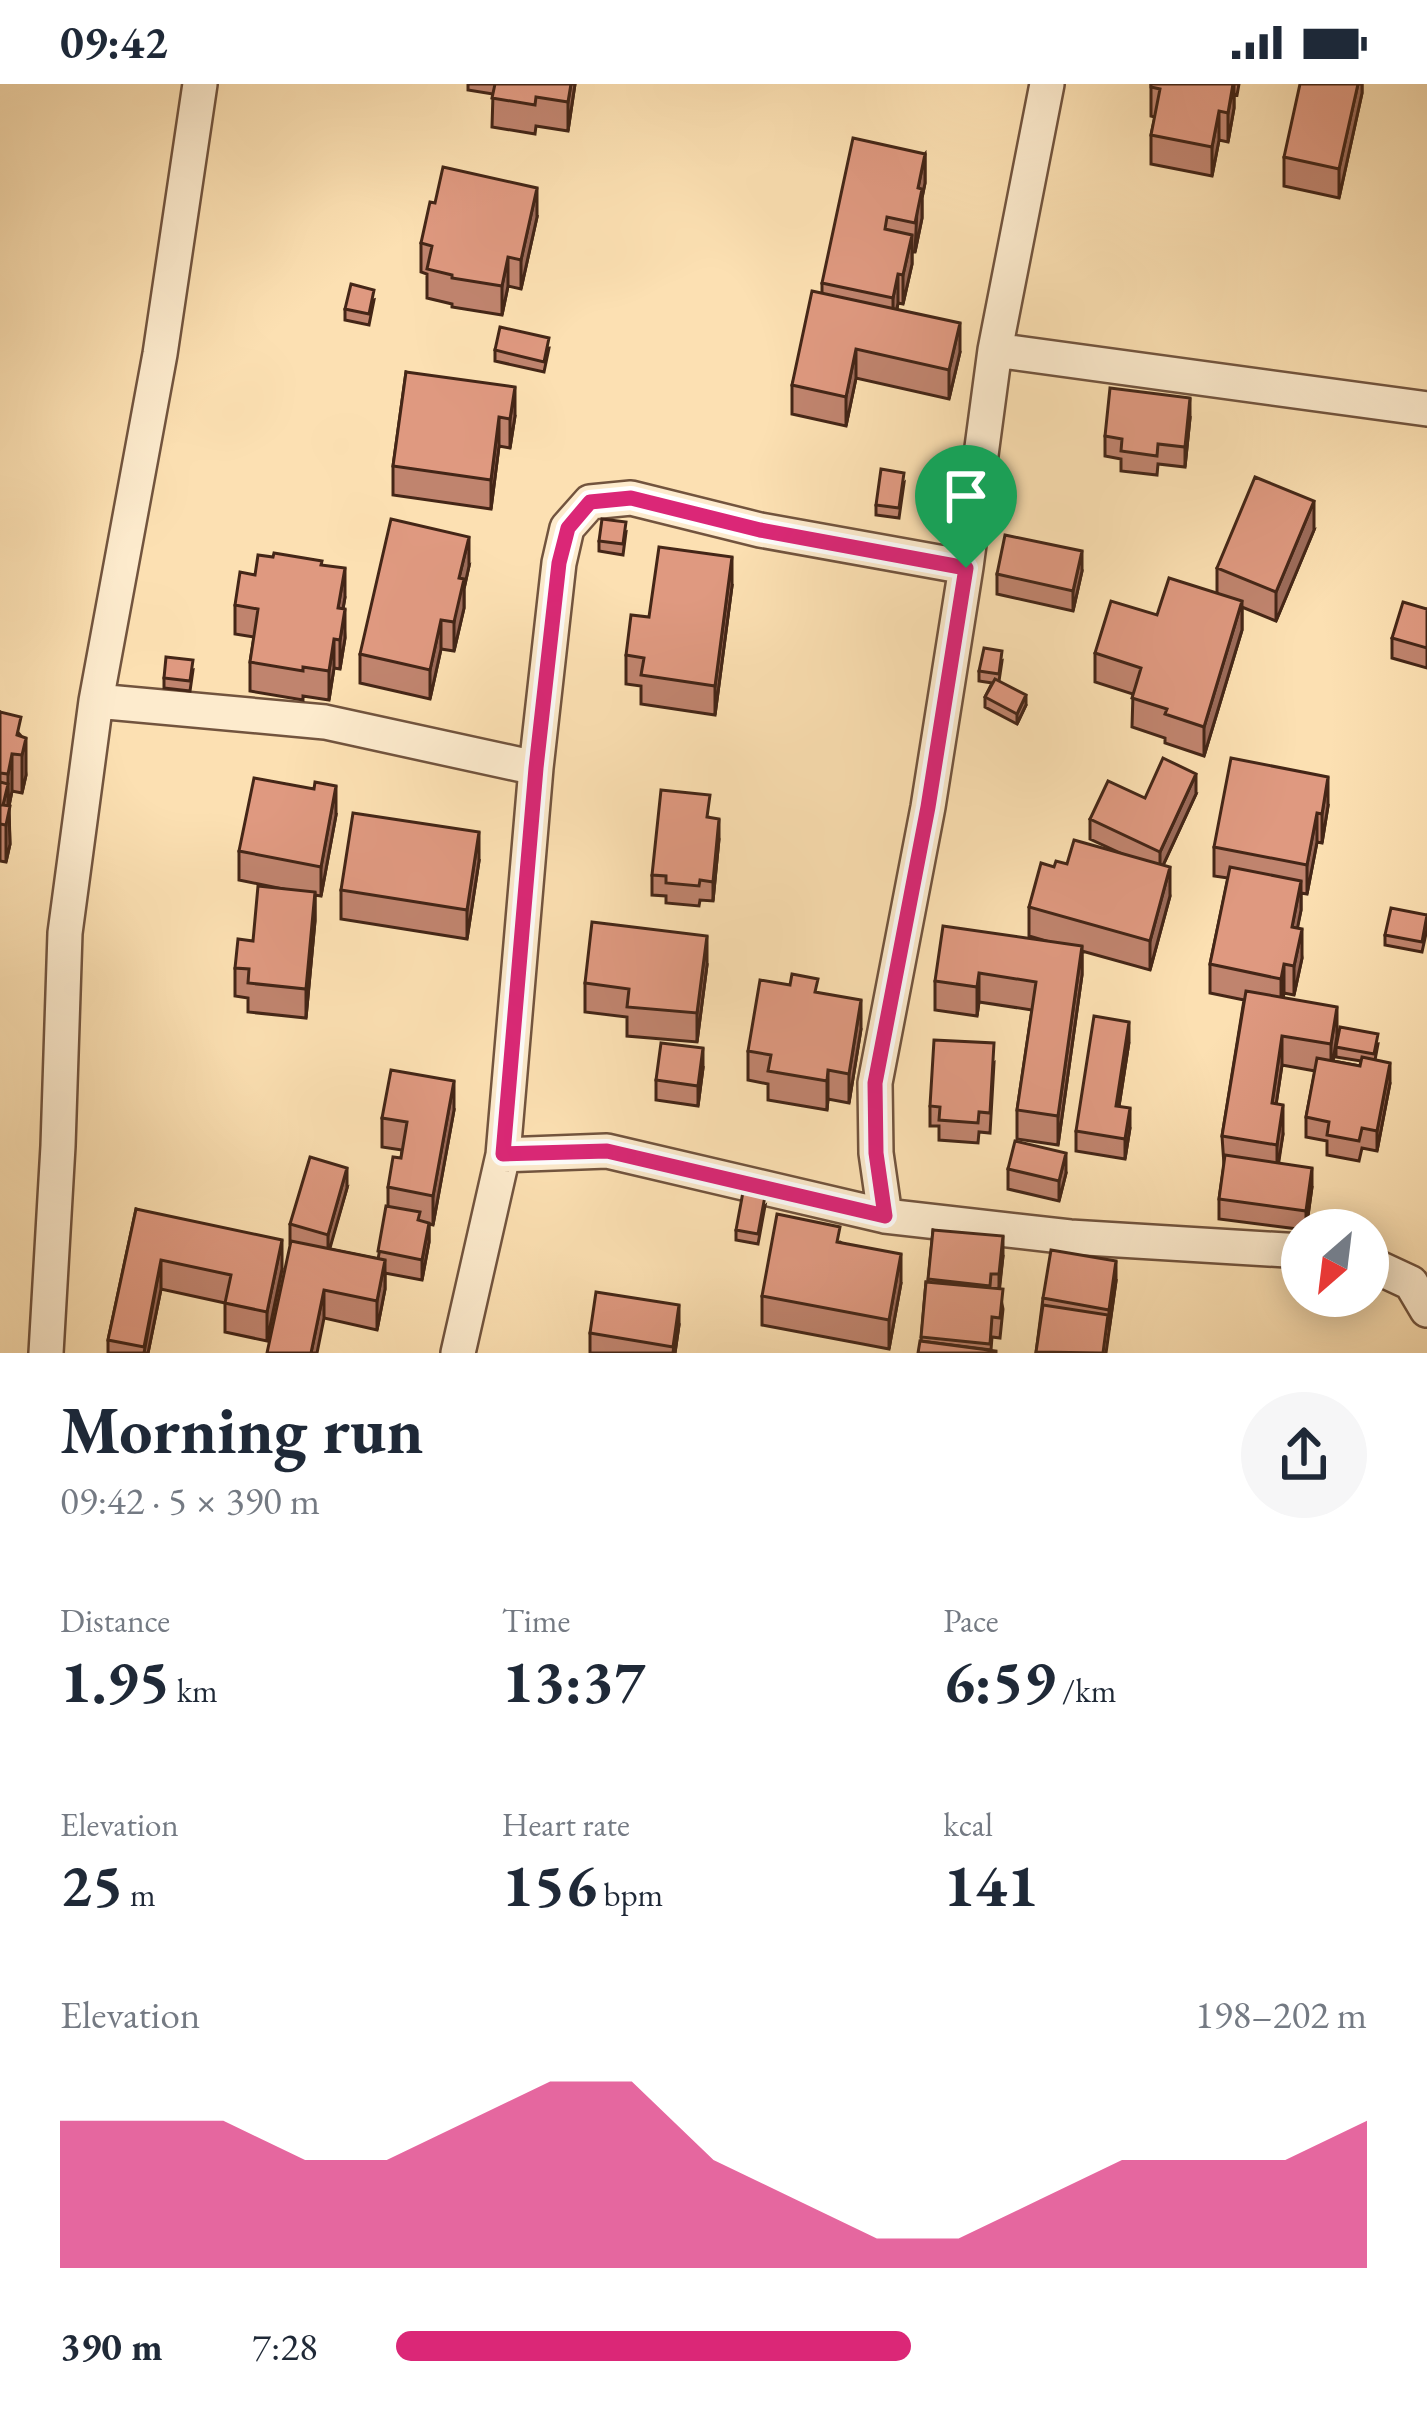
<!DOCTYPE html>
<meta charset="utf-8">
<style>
:root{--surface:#fff;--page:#f6f6f7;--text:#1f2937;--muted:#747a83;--accent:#db2777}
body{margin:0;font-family:"EB Garamond",serif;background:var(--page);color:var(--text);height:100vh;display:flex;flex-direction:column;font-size:45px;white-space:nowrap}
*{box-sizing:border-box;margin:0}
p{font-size:39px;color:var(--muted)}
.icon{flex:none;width:66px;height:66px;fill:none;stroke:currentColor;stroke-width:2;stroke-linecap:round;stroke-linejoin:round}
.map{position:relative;height:1269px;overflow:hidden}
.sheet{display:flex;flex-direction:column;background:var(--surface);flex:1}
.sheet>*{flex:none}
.needle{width:78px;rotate:208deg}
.buttons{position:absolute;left:1281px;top:1125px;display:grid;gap:24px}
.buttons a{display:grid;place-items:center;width:108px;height:108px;border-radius:50%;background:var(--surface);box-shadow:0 6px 30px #0003;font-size:60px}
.pin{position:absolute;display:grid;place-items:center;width:102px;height:102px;color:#fff;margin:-123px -51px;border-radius:50% 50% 50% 0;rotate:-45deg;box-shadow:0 0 12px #0007}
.pin .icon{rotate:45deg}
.round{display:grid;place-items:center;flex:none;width:126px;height:126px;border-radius:63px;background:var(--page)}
.summary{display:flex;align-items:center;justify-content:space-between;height:204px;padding:0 60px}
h1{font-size:66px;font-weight:700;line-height:90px}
.metrics{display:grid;grid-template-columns:repeat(3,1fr);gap:18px;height:204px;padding:12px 60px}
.metrics div{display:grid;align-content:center}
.metrics b{font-size:60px;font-weight:700}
.metrics small{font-size:33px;font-weight:400}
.metrics p{font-size:33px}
.chart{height:336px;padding:24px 60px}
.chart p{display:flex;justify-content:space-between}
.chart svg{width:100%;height:216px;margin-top:12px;fill:var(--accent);opacity:.7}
ul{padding:0 60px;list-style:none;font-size:39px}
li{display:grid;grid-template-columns:192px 144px 1fr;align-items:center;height:90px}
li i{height:30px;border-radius:15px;background:var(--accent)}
.status{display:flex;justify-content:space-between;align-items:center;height:84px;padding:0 60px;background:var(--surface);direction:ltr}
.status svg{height:33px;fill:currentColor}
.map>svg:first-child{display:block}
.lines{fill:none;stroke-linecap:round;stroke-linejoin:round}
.street-casing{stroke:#72543e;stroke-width:38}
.street{stroke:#fdebcd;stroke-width:33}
.wall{fill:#c0846e;stroke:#442617;stroke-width:3}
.shaded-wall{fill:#9c6b5a;stroke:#442617;stroke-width:3}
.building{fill:#df9980;stroke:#442617;stroke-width:3}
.route-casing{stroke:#fff;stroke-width:24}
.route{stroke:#db2777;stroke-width:15}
</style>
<div class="status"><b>09:42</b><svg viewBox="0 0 49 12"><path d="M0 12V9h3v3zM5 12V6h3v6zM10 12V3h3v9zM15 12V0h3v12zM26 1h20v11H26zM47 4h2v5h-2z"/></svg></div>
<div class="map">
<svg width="1427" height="1269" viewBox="0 0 1427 1269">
<rect width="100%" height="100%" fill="#fce0b2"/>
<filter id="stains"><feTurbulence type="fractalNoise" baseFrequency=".00167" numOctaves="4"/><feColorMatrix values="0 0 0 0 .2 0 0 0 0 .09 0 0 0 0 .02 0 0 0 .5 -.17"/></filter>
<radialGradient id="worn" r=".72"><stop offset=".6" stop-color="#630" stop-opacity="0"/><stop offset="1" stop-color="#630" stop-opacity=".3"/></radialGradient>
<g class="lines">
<defs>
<path id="street" d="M 995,266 L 1427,325
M 96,617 L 325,638 L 536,684
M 503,1071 L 607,1067 L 885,1132 L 1070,1153 L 1302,1167
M 885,1132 L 876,1069 L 875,999 L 928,723 L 966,483 L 995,266 L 1047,0
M 1368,1179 L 1411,1199 L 1427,1226
M 46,1269 L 58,1062 L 65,849 L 96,617 L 160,270 L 200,0
M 458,1269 L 503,1071 L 536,684 L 559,479 L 567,444 L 590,418 L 631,414 L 760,446 L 966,483"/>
</defs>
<use href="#street" class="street-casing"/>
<use href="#street" class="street"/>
</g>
<path class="wall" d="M 468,0 L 575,0 L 568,47 L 536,42 L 535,50 L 492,43 L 493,10 L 468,6 Z
M 1151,0 L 1239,0 L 1237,11 L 1234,10 L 1234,24 L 1228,58 L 1219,56 L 1212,92 L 1151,80 L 1151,51 L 1155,33 L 1151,32 Z
M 1362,0 L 1362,9 L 1339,114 L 1284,102 L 1284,73 Z
M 925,70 L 925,99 L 922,114 L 922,134 L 915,168 L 912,168 L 912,180 L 903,220 L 898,219 L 897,225 L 960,268 L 949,315 L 856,294 L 846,342 L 792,330 L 792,301 L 822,209 L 822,199 Z
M 537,133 L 521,205 L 508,202 L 502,231 L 452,223 L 452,220 L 427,214 L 427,190 L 421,188 L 421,159 Z
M 374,216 L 369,241 L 345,236 L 345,225 Z
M 549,264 L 544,288 L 495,277 L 495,266 Z
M 406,288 L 515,332 L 510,364 L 499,362 L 491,425 L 393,411 L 393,382 Z
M 1190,334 L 1185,383 L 1158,380 L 1157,391 L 1121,387 L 1121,375 L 1105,372 L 1105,352 Z
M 904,399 L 899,434 L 876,431 L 876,421 Z
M 1314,446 L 1276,537 L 1242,523 L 1242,546 L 1204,672 L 1165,659 L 1165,654 L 1132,643 L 1133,610 L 1095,598 L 1095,569 L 1157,531 L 1217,509 L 1217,484 Z
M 626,448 L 623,471 L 599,467 L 599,457 Z
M 322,481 L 345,513 L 343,525 L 345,554 L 340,585 L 334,584 L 329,616 L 303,612 L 303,616 L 250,607 L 250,578 L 254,553 L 235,550 L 235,521 L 255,491 Z
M 469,482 L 464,505 L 464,524 L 454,567 L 441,565 L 430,615 L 360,599 L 360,570 Z
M 1082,487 L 1073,527 L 997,510 L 997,490 Z
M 732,502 L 715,631 L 641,620 L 641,602 L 626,600 L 626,571 L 649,533 Z
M 1427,525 L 1427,584 L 1392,574 L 1392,554 Z
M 1002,577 L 999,597 L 1026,621 L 1017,640 L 985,623 L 985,613 L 992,599 L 979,597 L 979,587 Z
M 193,586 L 190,607 L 164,604 L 164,594 Z
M 0,628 L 21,652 L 26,691 L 22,709 L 12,707 L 9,722 L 10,760 L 6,778 L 0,777 Z
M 1196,710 L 1163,781 L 1170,812 L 1150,886 L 1082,867 L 1082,891 L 1058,1061 L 1017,1055 L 1017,1026 L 1032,926 L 979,918 L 977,932 L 935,926 L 935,897 L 1046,857 L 1029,852 L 1029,823 L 1054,783 L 1120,769 L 1090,755 L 1090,735 L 1145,714 Z
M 1328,722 L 1322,759 L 1317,758 L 1307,810 L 1301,809 L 1301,826 L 1297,844 L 1302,874 L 1294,911 L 1284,909 L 1283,913 L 1337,952 L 1333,977 L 1360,982 L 1361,977 L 1336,973 L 1336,963 L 1378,960 L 1375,976 L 1390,999 L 1377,1067 L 1362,1064 L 1359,1077 L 1327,1071 L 1327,1057 L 1306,1053 L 1306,1033 L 1315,987 L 1282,981 L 1276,1020 L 1283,1050 L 1278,1079 L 1312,1103 L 1306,1146 L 1219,1135 L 1219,1115 L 1224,1081 L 1222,1052 L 1244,916 L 1210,909 L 1210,880 L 1228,794 L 1214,792 L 1214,763 Z
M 336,731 L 321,812 L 315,811 L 315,837 L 306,934 L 248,928 L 248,914 L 235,912 L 235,884 L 288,806 L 239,796 L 239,767 Z
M 709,734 L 719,755 L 713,817 L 700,816 L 699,822 L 666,819 L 666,812 L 652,811 L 652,791 Z
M 479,777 L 467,855 L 341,835 L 341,806 Z
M 1427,831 L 1427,845 L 1422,868 L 1385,861 L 1385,851 Z
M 707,881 L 697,958 L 627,952 L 627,933 L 585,928 L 585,899 Z
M 818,909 L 861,945 L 849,1019 L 828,1015 L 827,1026 L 768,1016 L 768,1000 L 748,996 L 748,967 Z
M 1129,958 L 1119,1022 L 1130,1044 L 1125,1075 L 1076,1067 L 1076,1047 Z
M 994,979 L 990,1049 L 979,1048 L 978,1059 L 939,1056 L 939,1042 L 930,1042 L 930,1022 Z
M 703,984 L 698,1022 L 656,1016 L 656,996 Z
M 454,1026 L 433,1141 L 429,1140 L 429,1158 L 422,1196 L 385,1189 L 385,1205 L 377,1246 L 324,1234 L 290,1160 L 290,1140 L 347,1104 L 329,1165 L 378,1175 L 388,1122 L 388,1103 L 401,1074 L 402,1066 L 382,1063 L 382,1034 Z
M 1008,1085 L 1066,1089 L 1059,1117 L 1008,1105 Z
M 765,1122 L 758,1160 L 736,1156 L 736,1146 Z
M 136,1125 L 282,1185 L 267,1257 L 225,1248 L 225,1219 L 161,1205 L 148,1269 L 108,1269 L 108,1256 Z
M 933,1146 L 1003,1172 L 999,1205 L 1003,1225 L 1000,1254 L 992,1253 L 991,1266 L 921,1257 L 926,1198 L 928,1198 Z
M 840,1158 L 901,1199 L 889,1265 L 762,1241 L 762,1212 Z
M 1116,1197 L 1106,1269 L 1036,1269 L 1043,1214 Z
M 679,1241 L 675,1269 L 590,1269 L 590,1249 Z"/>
<path class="shaded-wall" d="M 571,0 L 575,0 L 568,47 L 568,18 Z
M 1234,0 L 1234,24 L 1228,58 L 1228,29 Z
M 1358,0 L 1362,0 L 1362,9 L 1339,114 L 1339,85 Z
M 1219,27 L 1219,56 L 1212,92 L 1212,63 Z
M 925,70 L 925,99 L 922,114 L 922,134 L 915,168 L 918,104 Z
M 537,104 L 537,133 L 521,205 L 521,176 Z
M 912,151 L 912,180 L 903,220 L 903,191 Z
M 508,173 L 508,202 L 502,231 L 502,202 Z
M 898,190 L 898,219 L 893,243 L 893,214 Z
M 960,239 L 960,268 L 949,315 L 949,286 Z
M 856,265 L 856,294 L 846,342 L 846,313 Z
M 515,303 L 515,332 L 510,364 L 510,335 Z
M 1190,314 L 1190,334 L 1185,383 L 1185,363 Z
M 499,333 L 499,362 L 491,425 L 491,396 Z
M 1314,417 L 1314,446 L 1276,537 L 1276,508 Z
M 469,453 L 469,482 L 464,505 L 464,524 L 454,567 L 454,538 L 459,494 Z
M 1082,467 L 1082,487 L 1073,527 L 1073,507 Z
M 732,473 L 732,502 L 715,631 L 715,602 Z
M 345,484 L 345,513 L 338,553 L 338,524 Z
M 1242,517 L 1242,546 L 1204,672 L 1204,643 Z
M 345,525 L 345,554 L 340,585 L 340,556 Z
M 441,536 L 441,565 L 430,615 L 430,586 Z
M 334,555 L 334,584 L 329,616 L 329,587 Z
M 1026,611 L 1026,621 L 1017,640 L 1017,630 Z
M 26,654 L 26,691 L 22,709 L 22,671 Z
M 12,670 L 12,707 L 8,727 L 8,690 Z
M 1196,690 L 1196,710 L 1160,788 L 1160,768 Z
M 1328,693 L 1328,722 L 1322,759 L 1322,730 Z
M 8,700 L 10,760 L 6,778 L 6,741 L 3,721 Z
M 336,702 L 336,731 L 321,812 L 321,783 Z
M 1317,729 L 1317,758 L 1307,810 L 1307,781 Z
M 719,735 L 719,755 L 713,817 L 713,798 Z
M 479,748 L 479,777 L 467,855 L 467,826 Z
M 1170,783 L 1170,812 L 1150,886 L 1150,857 Z
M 1301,797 L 1301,826 L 1292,872 L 1292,843 Z
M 315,808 L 315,837 L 306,934 L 306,905 Z
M 1302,845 L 1302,874 L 1294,911 L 1294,882 Z
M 707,852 L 707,881 L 697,958 L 697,929 Z
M 1082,862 L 1082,891 L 1058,1061 L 1058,1032 Z
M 1284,880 L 1284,909 L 1281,924 L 1281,895 Z
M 979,889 L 979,918 L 977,932 L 977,903 Z
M 861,916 L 861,945 L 849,1019 L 849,990 Z
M 1337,923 L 1337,952 L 1331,989 L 1331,960 Z
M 1129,938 L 1129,958 L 1116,1042 L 1116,1022 Z
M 1282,952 L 1282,981 L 1272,1048 L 1272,1019 Z
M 703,964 L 703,984 L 698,1022 L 698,1002 Z
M 1390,979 L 1390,999 L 1377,1067 L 1377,1047 Z
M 828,986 L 828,1015 L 827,1026 L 827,997 Z
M 454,997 L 454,1026 L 433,1141 L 433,1112 Z
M 1283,1021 L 1283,1050 L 1277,1090 L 1277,1061 Z
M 1130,1024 L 1130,1044 L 1125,1075 L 1125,1055 Z
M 1066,1069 L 1066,1089 L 1059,1117 L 1059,1097 Z
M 347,1084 L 347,1104 L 328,1171 L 328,1151 Z
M 1312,1084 L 1312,1103 L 1306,1146 L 1306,1127 Z
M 429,1139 L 429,1158 L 422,1196 L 422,1176 Z
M 1003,1152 L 1003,1172 L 999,1210 L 999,1190 Z
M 282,1156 L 282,1185 L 267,1257 L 267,1228 Z
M 901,1170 L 901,1199 L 889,1265 L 889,1236 Z
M 161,1176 L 161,1205 L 148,1269 L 144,1269 Z
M 385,1176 L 385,1205 L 377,1246 L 377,1217 Z
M 1116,1177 L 1116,1197 L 1109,1246 L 1109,1226 Z
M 324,1206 L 324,1234 L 317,1269 L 311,1269 Z
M 679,1221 L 679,1241 L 675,1269 L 673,1269 Z"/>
<path class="building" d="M 495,0 L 571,0 L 568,18 L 536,13 L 535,21 L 492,14 Z
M 1151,0 L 1233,0 L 1228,29 L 1219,27 L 1212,63 L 1151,51 L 1160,5 L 1151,3 Z
M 1300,0 L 1358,0 L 1339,85 L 1284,73 Z
M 853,54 L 925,70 L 918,104 L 922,105 L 915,139 L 887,133 L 885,145 L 912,151 L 903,191 L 898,190 L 893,214 L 822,199 Z
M 443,83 L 537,104 L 521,176 L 508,173 L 502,202 L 452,194 L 452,191 L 427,185 L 432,162 L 421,159 L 430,118 L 435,119 Z
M 351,200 L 374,206 L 369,230 L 345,225 Z
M 812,207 L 960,239 L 949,286 L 856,265 L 846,313 L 792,301 Z
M 500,243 L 549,254 L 544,278 L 495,266 Z
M 406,288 L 515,303 L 510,335 L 499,333 L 491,396 L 393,382 Z
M 1110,304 L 1190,314 L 1185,363 L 1158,360 L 1157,372 L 1121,367 L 1122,355 L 1105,352 Z
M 881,385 L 904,389 L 899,424 L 876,421 Z
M 1255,393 L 1314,417 L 1276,508 L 1217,484 Z
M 391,435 L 469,453 L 459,494 L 464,495 L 454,538 L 441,536 L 430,586 L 360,570 Z
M 602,435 L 626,438 L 623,460 L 599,457 Z
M 1005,451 L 1082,467 L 1073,507 L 997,490 Z
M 659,463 L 732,473 L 715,602 L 641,591 L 644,574 L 626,571 L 631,531 L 649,533 Z
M 274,469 L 322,477 L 321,481 L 345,484 L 338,524 L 345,525 L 340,556 L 334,555 L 329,587 L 303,583 L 303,587 L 250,578 L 258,525 L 235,521 L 240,488 L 255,491 L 258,471 L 273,473 Z
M 1169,494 L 1242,517 L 1204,643 L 1165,630 L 1167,625 L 1132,614 L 1141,584 L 1095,569 L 1111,517 L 1157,531 Z
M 1403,518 L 1427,525 L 1427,564 L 1392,554 Z
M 984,564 L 1002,567 L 999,590 L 979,587 Z
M 166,573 L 193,576 L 190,597 L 164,594 Z
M 995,595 L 1026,611 L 1017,630 L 985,613 Z
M 0,628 L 21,633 L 17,651 L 26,654 L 22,671 L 12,670 L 8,690 L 0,689 Z
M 1163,674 L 1196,690 L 1160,768 L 1090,735 L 1108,697 L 1145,714 Z
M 1231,674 L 1328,693 L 1322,730 L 1317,729 L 1307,781 L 1214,763 Z
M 254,694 L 314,705 L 315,698 L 336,702 L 321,783 L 239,767 Z
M 0,698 L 8,700 L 3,721 L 10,722 L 6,741 L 0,740 Z
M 661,706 L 710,711 L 707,733 L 719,735 L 713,798 L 700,796 L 699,802 L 666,799 L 666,792 L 652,791 Z
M 353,729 L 479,748 L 467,826 L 341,806 Z
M 1074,756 L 1170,783 L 1150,857 L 1029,823 L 1041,779 L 1054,783 L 1056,777 L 1067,780 Z
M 1230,783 L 1301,797 L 1292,843 L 1302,845 L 1294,882 L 1284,880 L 1281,895 L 1210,880 Z
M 258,802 L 315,808 L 306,905 L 248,899 L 249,885 L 235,884 L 238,855 L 253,857 Z
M 1391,824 L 1427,831 L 1422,858 L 1385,851 Z
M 592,838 L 707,852 L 697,929 L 627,923 L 629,905 L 585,899 Z
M 943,842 L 1082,862 L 1058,1032 L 1017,1026 L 1036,898 L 979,889 L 977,903 L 935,897 Z
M 792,890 L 818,895 L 815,908 L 861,916 L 849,990 L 828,986 L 827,997 L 768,987 L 771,971 L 748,967 L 760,896 L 790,901 Z
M 1246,907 L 1337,923 L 1331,960 L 1282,952 L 1272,1019 L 1283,1021 L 1277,1061 L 1222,1052 Z
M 1094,932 L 1129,938 L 1116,1022 L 1130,1024 L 1125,1055 L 1076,1047 Z
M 1340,943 L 1378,950 L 1374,970 L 1336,963 Z
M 934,956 L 994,959 L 990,1029 L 979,1028 L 978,1039 L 939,1036 L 940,1023 L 930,1022 Z
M 661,959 L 703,964 L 698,1002 L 656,996 Z
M 1362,973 L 1390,979 L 1377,1047 L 1362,1044 L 1359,1057 L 1327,1051 L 1329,1038 L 1306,1033 L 1317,974 L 1360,982 Z
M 391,986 L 454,997 L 433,1112 L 388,1103 L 393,1073 L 401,1074 L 407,1038 L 382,1034 Z
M 1015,1057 L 1066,1069 L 1059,1097 L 1008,1085 Z
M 1225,1071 L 1312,1084 L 1306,1127 L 1219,1115 Z
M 310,1073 L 347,1084 L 328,1151 L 290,1140 Z
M 743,1108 L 765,1112 L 758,1150 L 736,1146 Z
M 386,1122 L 420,1128 L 418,1136 L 429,1139 L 422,1176 L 378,1167 Z
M 136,1125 L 282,1156 L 267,1228 L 225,1219 L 231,1191 L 161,1176 L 144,1263 L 108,1256 Z
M 777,1130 L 840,1143 L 837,1158 L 901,1170 L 889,1236 L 762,1212 Z
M 933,1146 L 1003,1152 L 999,1190 L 991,1190 L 990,1202 L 928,1195 Z
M 291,1157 L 385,1176 L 377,1217 L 324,1206 L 311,1269 L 267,1269 Z
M 1051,1166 L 1116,1177 L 1109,1226 L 1043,1214 Z
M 926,1198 L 1003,1205 L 1000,1234 L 992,1233 L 990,1260 L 921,1253 Z
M 596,1208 L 679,1221 L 673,1263 L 590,1249 Z
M 1043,1221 L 1108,1231 L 1103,1269 L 1036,1268 Z
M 920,1257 L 996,1267 L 996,1269 L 918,1269 Z"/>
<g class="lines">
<defs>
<path id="route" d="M 631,414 L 760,446 L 966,484 L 928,723 L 875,999 L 876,1069 L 885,1132 L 607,1067 L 503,1070 L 536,684 L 559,479 L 568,444 L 590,418 Z"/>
</defs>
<use href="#route" class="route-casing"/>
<use href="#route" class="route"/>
</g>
<rect width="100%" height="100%" filter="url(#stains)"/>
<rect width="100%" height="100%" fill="url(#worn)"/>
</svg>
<div class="buttons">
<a><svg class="needle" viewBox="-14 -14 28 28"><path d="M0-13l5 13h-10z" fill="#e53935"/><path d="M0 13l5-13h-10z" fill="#747a83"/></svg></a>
</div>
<div class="pin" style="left:966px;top:484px;background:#1e9e55"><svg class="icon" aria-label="arrive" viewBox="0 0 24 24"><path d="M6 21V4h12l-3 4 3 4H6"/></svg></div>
</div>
<section class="sheet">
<div class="summary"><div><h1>Morning run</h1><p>09:42 · 5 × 390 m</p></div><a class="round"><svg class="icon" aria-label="share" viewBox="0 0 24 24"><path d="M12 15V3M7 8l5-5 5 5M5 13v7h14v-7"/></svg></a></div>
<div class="metrics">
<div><p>Distance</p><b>1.95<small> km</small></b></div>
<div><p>Time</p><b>13:37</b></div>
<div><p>Pace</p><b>6:59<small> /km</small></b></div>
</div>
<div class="metrics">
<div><p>Elevation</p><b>25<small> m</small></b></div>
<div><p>Heart rate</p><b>156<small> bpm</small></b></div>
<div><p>kcal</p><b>141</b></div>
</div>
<div class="chart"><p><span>Elevation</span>198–202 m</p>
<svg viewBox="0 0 160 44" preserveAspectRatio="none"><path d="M0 44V14L10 14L20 14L30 22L40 22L50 14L60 6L70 6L80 22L90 30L100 38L110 38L120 30L130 22L140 22L150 22L160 14V44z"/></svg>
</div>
<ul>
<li><b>390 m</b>7:28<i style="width:53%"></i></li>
</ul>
</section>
